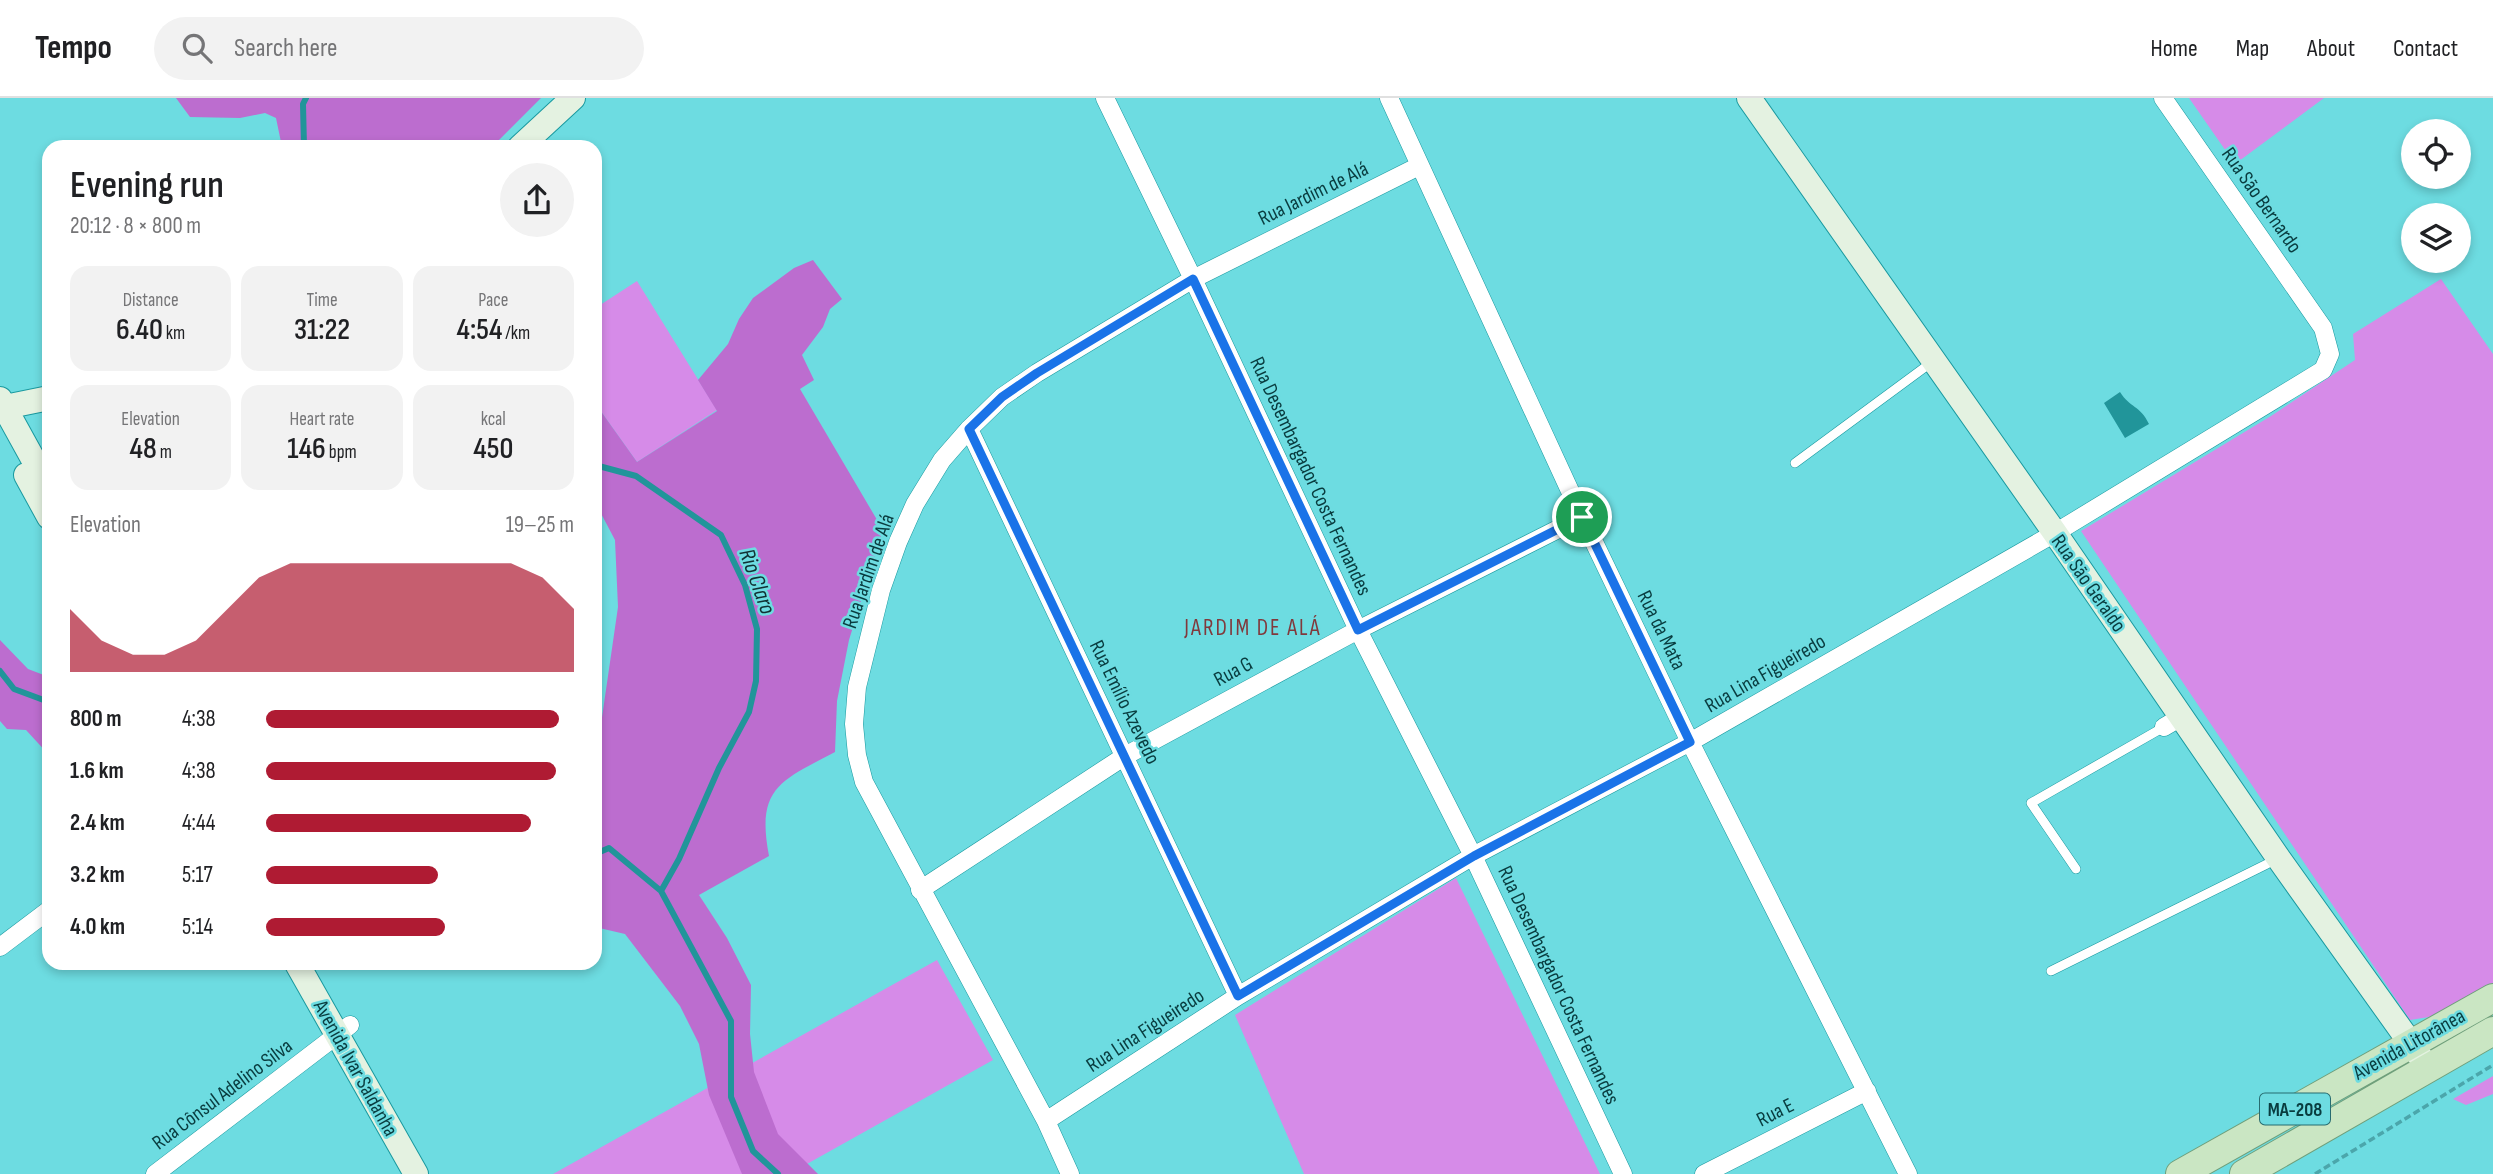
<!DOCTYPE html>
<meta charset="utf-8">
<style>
:root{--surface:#fff;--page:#f2f2f2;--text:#202124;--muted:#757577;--line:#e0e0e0;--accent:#af1b33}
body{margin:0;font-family:"Sofia Sans Condensed",sans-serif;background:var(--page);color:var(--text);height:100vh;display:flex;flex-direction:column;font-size:26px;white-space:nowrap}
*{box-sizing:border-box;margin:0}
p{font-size:23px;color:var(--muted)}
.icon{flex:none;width:38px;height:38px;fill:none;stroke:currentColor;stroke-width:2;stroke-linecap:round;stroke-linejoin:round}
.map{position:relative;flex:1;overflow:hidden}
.panel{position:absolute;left:42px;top:42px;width:560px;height:830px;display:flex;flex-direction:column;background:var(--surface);border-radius:21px;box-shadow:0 4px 10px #0003}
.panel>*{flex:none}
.buttons{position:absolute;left:2401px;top:21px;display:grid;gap:14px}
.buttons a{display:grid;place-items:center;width:70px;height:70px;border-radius:50%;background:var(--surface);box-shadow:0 4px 10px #0003;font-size:35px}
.pin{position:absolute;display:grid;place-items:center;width:60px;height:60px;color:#fff;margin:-30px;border:4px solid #fff;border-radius:50%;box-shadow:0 2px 7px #0007}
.round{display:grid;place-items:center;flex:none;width:74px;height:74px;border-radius:37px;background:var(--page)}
.head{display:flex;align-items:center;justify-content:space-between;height:119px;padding:0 28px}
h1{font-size:38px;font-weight:600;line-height:52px}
.figures{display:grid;grid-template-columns:repeat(3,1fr);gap:10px;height:119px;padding:7px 28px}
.figures div{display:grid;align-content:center;border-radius:18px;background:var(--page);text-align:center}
.figures b{font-size:30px;font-weight:600}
.figures small{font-size:19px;font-weight:400}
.figures p{font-size:19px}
.chart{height:196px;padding:14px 28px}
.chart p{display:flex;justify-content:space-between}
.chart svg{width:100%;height:126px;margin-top:7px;fill:var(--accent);opacity:.7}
ul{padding:0 28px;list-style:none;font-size:23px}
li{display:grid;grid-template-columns:112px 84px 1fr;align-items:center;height:52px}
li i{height:18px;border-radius:9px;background:var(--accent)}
header{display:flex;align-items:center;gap:42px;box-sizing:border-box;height:98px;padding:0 35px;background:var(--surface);border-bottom:2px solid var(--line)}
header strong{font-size:33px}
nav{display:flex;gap:38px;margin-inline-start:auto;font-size:24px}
.search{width:490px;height:63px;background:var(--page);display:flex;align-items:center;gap:18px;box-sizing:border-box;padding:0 24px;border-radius:38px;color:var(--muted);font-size:26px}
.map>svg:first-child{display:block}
.green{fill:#d68be8}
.forest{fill:#bc6dcf}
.water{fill:#21959a}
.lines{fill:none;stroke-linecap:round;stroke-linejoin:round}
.stream{stroke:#21959a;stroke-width:6}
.lane-casing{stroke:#19999f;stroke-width:10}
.street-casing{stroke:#19999f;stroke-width:19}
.secondary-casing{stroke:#19999f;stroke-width:26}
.primary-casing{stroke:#6f9f7b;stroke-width:30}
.path{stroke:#4ba6ab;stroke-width:3.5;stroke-dasharray:7 3.5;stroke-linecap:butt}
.lane{stroke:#fff;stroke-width:9}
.street{stroke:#fff;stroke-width:18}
.secondary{stroke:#e4f2e1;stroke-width:24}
.primary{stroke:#cae6c3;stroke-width:28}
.route-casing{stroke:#fff;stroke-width:14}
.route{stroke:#1a73e8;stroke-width:9}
.labels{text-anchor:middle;stroke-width:5;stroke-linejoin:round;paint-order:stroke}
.shield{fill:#6ddce1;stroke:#276c70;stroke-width:2}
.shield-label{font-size:19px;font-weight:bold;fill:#093c3f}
.street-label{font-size:21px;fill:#093c3f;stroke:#6ddce1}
.water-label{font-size:23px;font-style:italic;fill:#113133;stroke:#6ddce1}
.neighbourhood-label{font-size:23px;letter-spacing:2px;fill:#81393c;stroke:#6ddce1}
</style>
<header>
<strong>Tempo</strong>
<div class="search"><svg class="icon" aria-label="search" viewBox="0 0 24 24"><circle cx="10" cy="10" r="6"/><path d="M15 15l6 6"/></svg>Search here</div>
<nav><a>Home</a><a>Map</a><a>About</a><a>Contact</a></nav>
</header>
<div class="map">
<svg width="2493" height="1076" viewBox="0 0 2493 1076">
<rect width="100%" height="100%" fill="#6ddce1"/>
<path class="green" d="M 2189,0 L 2324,0 L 2235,66 Z
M 2441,181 L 2493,256 L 2493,885 L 2429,919 L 2410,922 L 2081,433 L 2271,318 L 2355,262 L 2353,236 Z
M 637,183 L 717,312 L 637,364 L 595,305 L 595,207 L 597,209 Z
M 1456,780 L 1600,1076 L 1304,1076 L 1235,917 Z
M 937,862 L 993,962 L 789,1076 L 553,1076 Z
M 2493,978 L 2493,996 L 2466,1007 L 2453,1001 Z"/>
<path class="forest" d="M 176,0 L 541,0 L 492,49 L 282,49 L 276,20 L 265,15 L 240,20 L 190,19 Z
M 813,162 L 842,201 L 830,211 L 823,229 L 802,257 L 814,282 L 800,291 L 883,432 L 849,542 L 837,603 L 835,654 C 780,683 756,690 769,758 L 699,797 L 727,840 L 751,887 L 750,936 L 754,974 L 778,1036 L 818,1076 L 742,1076 L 709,997 L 699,946 L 680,908 L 625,836 L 595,829 L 595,648 L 599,640 L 618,509 L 615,442 L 595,404 L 595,305 L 637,364 L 717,313 L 698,282 L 728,246 L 739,221 L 753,200 L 794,170 Z
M 0,542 L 28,571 L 49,579 L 49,657 L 26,632 L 7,631 L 0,623 Z"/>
<path class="water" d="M 2120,294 C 2130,310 2140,307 2149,326 L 2125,340 L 2104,305 Z"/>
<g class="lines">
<path class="stream" d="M 304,49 L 303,6 L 306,0
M 595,367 L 636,378 L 721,437 L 745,487 L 757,531 L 756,583 L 749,614 L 719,670 L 679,761 L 661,793
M 0,573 L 14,591 L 49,604
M 595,756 L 609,750 L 661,793 L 731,923 L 731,999 L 753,1053 L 778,1076"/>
<defs>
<path id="lane" d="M 1795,365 L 1932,264
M 2076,771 L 2031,705 L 2164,629
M 2051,873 L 2267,766"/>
<path id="street" d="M 1105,0 L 1193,181 L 1358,532 L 1473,758 L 1623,1076
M 1389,0 L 1582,419 L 1690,644 L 1908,1076
M 969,331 L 1238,898
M 2164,629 L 2181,619
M 920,792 L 1125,658 L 1358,532 L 1582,419
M 0,849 L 49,812
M 1046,1023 L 1238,898 L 1473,758 L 1690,644 L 2055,435 L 2323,272 L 2330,256 L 2323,230 L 2163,0
M 155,1076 L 350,927
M 1070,1076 L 1046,1023 L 864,684 L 857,657 L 854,626 L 857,589 L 881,492 L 898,444 L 915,406 L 942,362 L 969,331 L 1002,299 L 1037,275 L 1193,181 L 1419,68
M 1704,1076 L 1867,993"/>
<path id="secondary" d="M 1749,0 L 2055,435 L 2279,761 L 2429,971
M 520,49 L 573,0
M 0,301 L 49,390
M 0,310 L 49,300
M 26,377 L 49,419
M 296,864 L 416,1076"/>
<path id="primary" d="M 2180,1076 L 2493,900
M 2244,1076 L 2493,933"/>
</defs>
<use href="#lane" class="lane-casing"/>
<use href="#street" class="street-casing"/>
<use href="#secondary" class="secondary-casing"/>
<use href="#primary" class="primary-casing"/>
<path class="path" d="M 2315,1076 L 2493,967"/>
<use href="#lane" class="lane"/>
<use href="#street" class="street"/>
<use href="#secondary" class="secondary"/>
<use href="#primary" class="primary"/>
</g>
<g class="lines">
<defs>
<path id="route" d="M 1193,181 L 1358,532 L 1582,419 L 1690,644 L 1474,758 L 1238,898 L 969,331 L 1002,299 L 1037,275 Z"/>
</defs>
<use href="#route" class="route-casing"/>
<use href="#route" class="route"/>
</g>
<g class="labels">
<rect class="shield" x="2260" y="995.5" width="70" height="31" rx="5"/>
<g class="shield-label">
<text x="2295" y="1018">MA-208</text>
</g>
<g class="street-label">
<text transform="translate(1313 95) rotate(-26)" y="7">Rua Jardim de Alá</text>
<text transform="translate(2262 102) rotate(55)" y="7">Rua São Bernardo</text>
<text transform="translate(1311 378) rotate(65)" y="7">Rua Desembargador Costa Fernandes</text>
<text transform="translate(868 473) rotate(-71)" y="7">Rua Jardim de Alá</text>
<text transform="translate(2089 485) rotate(55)" y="7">Rua São Geraldo</text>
<text transform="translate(1662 532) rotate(64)" y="7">Rua da Mata</text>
<text transform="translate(1233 573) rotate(-28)" y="7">Rua G</text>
<text transform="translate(1765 575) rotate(-30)" y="7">Rua Lina Figueiredo</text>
<text transform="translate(1125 604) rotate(64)" y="7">Rua Emílio Azevedo</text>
<text transform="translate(1559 887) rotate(65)" y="7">Rua Desembargador Costa Fernandes</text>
<text transform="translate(1145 932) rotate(-33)" y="7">Rua Lina Figueiredo</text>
<text transform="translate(2409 946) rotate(-29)" y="7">Avenida Litorânea</text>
<text transform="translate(356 970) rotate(61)" y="7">Avenida Ivar Saldanha</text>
<text transform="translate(222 996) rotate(-37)" y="7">Rua Cônsul Adelino Silva</text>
<text transform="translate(1775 1014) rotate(-27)" y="7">Rua E</text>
</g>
<g class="water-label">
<text transform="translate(758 483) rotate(70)" y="8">Rio Claro</text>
</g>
<g class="neighbourhood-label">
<text x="1253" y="537">JARDIM DE ALÁ</text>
</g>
</g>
</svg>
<div class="buttons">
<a><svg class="icon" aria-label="locate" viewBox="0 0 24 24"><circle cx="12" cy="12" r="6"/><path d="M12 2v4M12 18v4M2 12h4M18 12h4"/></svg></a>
<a><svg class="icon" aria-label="layers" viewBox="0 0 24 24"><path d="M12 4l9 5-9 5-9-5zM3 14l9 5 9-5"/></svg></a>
</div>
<div class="pin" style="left:1582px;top:419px;background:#1e9e55"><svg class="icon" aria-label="arrive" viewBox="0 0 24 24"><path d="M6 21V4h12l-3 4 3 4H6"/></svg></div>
<section class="panel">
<div class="head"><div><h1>Evening run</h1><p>20:12 · 8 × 800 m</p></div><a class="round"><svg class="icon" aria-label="share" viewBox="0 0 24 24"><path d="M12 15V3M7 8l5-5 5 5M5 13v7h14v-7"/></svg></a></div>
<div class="figures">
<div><p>Distance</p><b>6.40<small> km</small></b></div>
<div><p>Time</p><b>31:22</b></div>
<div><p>Pace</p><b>4:54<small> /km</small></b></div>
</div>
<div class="figures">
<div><p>Elevation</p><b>48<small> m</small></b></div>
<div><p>Heart rate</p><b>146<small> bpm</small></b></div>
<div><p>kcal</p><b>450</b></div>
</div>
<div class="chart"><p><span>Elevation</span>19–25 m</p>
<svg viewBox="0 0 160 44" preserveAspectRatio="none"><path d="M0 44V22L10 33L20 38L30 38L40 33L50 22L60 11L70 6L80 6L90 6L100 6L110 6L120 6L130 6L140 6L150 11L160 22V44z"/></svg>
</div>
<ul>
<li><b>800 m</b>4:38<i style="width:95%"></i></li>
<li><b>1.6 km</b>4:38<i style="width:94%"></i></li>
<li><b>2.4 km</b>4:44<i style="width:86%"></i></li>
<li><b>3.2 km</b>5:17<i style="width:56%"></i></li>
<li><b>4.0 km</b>5:14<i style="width:58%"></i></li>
</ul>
</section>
</div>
